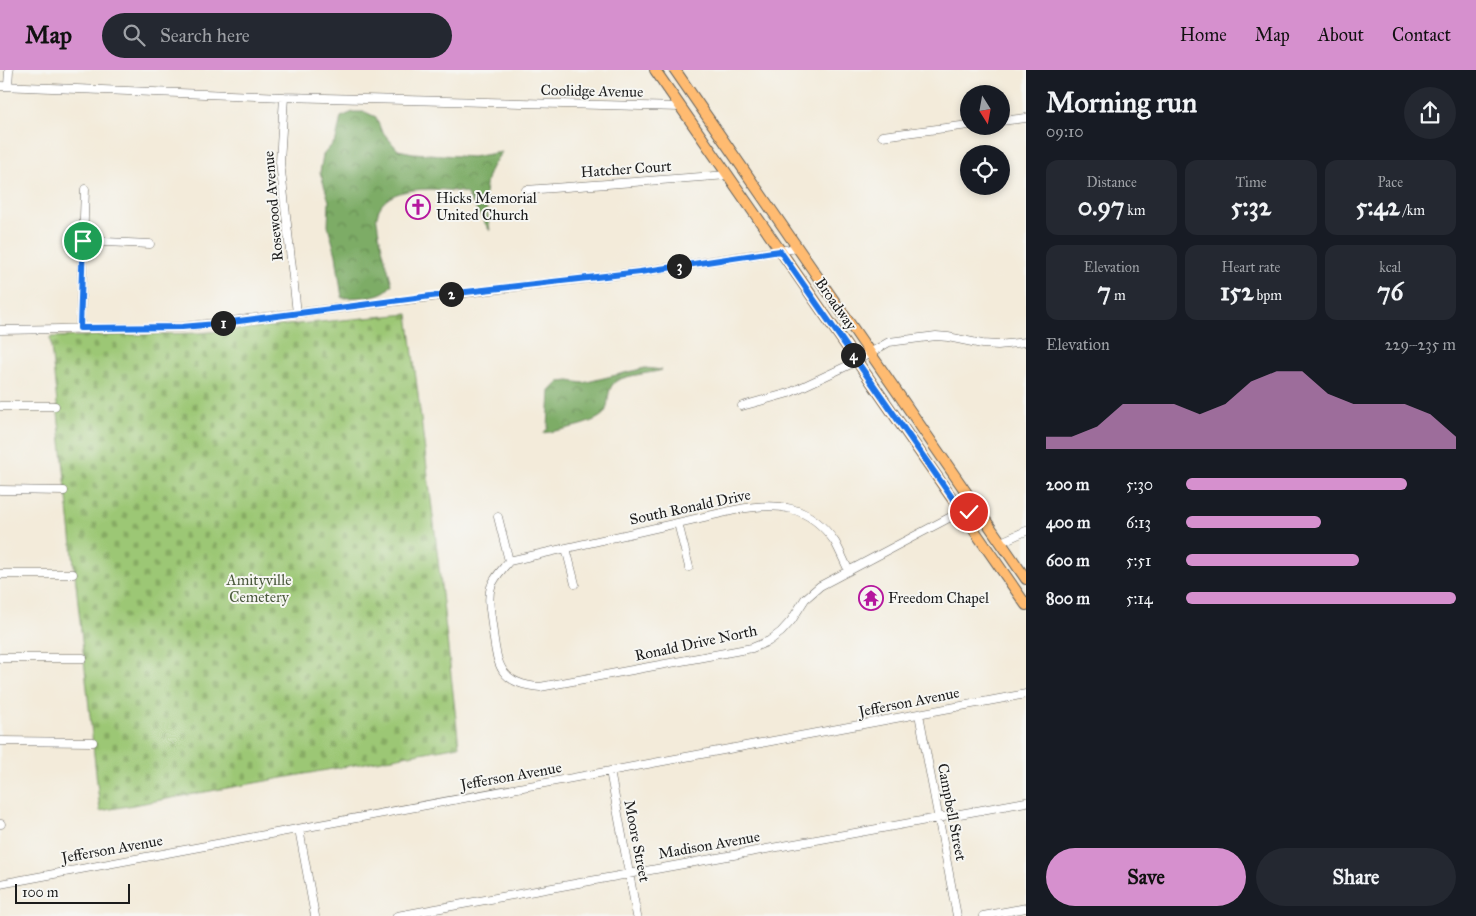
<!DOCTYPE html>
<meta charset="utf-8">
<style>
:root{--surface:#171b24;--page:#242831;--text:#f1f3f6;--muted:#9ea1a6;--accent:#d690ce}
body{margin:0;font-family:"IM FELL Great Primer",serif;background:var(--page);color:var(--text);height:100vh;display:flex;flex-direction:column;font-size:19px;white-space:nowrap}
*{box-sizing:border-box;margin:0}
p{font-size:16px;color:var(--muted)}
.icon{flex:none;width:28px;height:28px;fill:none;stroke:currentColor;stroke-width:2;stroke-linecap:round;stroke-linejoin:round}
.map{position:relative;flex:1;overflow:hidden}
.details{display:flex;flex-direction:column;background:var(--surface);width:450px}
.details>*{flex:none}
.needle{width:32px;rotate:169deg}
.tools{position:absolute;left:960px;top:15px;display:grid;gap:10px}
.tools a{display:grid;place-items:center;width:50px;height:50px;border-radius:50%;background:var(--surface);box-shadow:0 2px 8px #0003;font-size:25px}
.scale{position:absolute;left:15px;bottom:12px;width:115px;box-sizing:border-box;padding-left:5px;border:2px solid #1c1c1c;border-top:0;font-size:14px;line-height:18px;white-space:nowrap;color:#1c1c1c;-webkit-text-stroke:4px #f6f6f2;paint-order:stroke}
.pin{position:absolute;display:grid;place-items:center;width:42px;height:42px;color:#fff;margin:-21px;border:2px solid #fff;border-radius:50%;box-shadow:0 1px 5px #0007}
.km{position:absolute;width:25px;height:25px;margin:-12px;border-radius:50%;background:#222;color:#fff;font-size:14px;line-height:25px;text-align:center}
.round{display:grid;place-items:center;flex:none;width:52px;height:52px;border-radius:26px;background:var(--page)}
.summary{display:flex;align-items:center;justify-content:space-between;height:85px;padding:0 20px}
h1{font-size:28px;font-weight:800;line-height:38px}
.stats{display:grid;grid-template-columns:repeat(3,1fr);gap:8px;height:85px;padding:5px 20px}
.stats div{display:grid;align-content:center;border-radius:12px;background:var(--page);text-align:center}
.stats b{font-size:25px;font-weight:800}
.stats small{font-size:14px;font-weight:400}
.stats p{font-size:14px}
.chart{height:140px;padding:10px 20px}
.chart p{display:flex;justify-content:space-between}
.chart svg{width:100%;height:90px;margin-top:5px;fill:var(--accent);opacity:.7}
.primary-button{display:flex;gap:10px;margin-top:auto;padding:10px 20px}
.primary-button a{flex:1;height:58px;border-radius:30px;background:var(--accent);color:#111;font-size:20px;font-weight:800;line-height:58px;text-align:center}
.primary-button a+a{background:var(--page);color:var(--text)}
ul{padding:0 20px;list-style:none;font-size:16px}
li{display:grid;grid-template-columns:80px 60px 1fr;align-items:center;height:38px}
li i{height:12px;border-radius:6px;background:var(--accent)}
header{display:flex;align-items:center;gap:30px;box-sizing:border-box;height:70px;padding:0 25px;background:var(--accent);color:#111}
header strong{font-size:24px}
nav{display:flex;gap:28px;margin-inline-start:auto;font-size:18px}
.search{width:350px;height:45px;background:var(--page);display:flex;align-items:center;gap:12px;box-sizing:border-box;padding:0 18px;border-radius:28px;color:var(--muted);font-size:19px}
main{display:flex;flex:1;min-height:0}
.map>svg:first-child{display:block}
.forest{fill:url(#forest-crowns);stroke:#4c6441}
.cemetery{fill:url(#cemetery-stones);stroke:#5c7248}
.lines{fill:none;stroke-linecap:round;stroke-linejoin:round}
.minor-casing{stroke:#67645e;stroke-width:9}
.major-casing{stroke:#67645e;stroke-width:12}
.minor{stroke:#fff;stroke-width:8}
.major{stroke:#ffbb71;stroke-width:10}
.route-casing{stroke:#fff;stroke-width:10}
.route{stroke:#1a73e8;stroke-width:6}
.labels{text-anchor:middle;stroke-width:4;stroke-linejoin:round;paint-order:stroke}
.street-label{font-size:15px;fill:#1c1c1c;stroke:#f6f6f2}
.poi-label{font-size:15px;fill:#1c1c1c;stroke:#f6f6f2;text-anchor:start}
.park-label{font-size:15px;fill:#49583b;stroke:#f6f6f2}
</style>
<header>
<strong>Map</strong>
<div class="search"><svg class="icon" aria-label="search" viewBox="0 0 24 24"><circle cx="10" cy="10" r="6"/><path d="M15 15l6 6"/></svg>Search here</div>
<nav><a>Home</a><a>Map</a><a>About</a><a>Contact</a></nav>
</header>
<main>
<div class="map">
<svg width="1026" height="846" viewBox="0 0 1026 846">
<defs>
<pattern id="forest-crowns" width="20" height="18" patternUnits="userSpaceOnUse" patternTransform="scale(1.25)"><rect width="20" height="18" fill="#7dac66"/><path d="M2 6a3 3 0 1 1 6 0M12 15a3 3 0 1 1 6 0" fill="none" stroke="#668b53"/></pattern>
<pattern id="cemetery-stones" width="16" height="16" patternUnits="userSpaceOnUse" patternTransform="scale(1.25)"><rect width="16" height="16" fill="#9cc774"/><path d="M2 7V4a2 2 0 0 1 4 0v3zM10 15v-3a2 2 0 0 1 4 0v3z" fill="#86aa64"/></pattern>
</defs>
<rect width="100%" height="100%" fill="#f6f6f2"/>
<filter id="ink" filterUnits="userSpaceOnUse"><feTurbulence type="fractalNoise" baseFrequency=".02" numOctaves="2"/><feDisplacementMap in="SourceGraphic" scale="10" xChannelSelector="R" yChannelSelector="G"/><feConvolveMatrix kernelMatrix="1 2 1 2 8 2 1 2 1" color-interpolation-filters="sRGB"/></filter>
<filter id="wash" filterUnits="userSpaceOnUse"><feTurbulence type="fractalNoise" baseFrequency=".0096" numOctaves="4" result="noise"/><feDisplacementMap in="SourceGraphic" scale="20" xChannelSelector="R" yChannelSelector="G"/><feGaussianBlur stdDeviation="1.12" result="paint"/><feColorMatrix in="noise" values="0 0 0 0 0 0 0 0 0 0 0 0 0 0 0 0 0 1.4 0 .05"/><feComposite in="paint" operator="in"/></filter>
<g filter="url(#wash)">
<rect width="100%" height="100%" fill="#f3ebda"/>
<path class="forest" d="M 353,42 L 365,42 L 376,47 L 381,60 L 398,80 L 413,83 L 472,87 L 502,82 C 479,111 485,126 490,161 L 466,123 C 442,118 383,112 377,146 C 376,149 378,154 378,158 C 381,177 387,195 392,214 C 384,229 357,227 342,228 L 336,185 L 328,156 L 329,131 L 320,102 L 323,85 L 336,70 L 341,47 Z
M 645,298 L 662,300 C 649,304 622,305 614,313 C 606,321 610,333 605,342 C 598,354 556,361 543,363 L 548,358 L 550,321 L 559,312 L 569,311 L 583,313 Z"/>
<path class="cemetery" d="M 408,244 L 435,462 L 459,676 L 100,741 L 50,267 L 199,263 Z"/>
</g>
<g filter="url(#ink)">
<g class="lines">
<defs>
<path id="minor" d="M 0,16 L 284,27 L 681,37
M 8,16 L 9,0
M 284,27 L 280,92 L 297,243
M 1001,51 L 1026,48
M 882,66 L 969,55
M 526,120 L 728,105
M 83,171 L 150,174
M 80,258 L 85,119
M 0,260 L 182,257 L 640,202 L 797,178
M 0,336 L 55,336
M 742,336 L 789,323 L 849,295 L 889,272 L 936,266 L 948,267 L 982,274 L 998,275 L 1026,272
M 0,420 L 64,421
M 498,447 L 509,491
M 678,453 L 689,497
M 1001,472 L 1026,461
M 566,478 L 575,514
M 509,491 C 503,499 494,507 491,517 C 487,529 491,543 492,555 C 497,592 497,614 540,617 L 752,578 L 769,571 L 781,562 L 791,551 L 805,529 L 820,516 L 962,441
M 509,491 L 735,440 C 776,432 809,434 835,472 C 840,481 844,491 849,501
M 0,504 L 73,504
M 0,588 L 83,588
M 919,644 L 957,846
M 0,671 L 93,672
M 610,701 L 637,846
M 0,754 L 1,754
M 299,759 L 315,846
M 0,814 L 1026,624
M 397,846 L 1026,732
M 983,846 L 1026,838"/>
<path id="major" d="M 655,0 L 1026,535
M 675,0 L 1026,509"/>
</defs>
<use href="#minor" class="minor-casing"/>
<use href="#major" class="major-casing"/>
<use href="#minor" class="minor"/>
<use href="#major" class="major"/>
</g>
</g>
<g class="lines" filter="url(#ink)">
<defs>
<path id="route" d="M 83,171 L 80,258 L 182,257 L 216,254 L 431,226 L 640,202 L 780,181 L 962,442 L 969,442"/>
</defs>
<use href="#route" class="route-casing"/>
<use href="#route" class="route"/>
</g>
<defs>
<symbol id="church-ring" viewBox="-11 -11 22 22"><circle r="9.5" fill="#f6f6f2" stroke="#b5179e" stroke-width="1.5"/><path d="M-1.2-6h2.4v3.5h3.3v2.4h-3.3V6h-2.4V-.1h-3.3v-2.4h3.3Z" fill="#b5179e"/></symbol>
<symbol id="temple-ring" viewBox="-11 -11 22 22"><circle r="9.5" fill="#f6f6f2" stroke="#b5179e" stroke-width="1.5"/><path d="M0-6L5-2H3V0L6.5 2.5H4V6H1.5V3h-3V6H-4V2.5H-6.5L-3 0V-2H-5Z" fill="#b5179e"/></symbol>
</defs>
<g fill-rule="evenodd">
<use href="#church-ring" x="404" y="123" width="28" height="28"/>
<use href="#temple-ring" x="857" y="514" width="28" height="28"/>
</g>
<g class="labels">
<g class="street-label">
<text transform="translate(592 21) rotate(1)" y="5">Coolidge Avenue</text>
<text transform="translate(626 99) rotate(-4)" y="5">Hatcher Court</text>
<text transform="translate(273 136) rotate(-95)" y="5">Rosewood Avenue</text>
<text transform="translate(836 234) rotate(55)" y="5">Broadway</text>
<text transform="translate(690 437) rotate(-12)" y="5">South Ronald Drive</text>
<text transform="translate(696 573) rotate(-12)" y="5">Ronald Drive North</text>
<text transform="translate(909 632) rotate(-11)" y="5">Jefferson Avenue</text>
<text transform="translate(511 706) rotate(-10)" y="5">Jefferson Avenue</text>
<text transform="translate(952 742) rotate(79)" y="5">Campbell Street</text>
<text transform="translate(637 771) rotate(79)" y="5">Moore Street</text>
<text transform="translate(709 775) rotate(-10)" y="5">Madison Avenue</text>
<text transform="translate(112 779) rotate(-10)" y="5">Jefferson Avenue</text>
</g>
<g class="poi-label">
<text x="436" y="133">Hicks Memorial<tspan x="436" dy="17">United Church</tspan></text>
<text x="888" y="533">Freedom Chapel</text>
</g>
<g class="park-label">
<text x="259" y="515">Amityville<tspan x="259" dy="17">Cemetery</tspan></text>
</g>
</g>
</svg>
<div class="tools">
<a><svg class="needle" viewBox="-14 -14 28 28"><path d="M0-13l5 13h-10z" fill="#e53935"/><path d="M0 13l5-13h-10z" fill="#9ea1a6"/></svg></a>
<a><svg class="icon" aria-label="locate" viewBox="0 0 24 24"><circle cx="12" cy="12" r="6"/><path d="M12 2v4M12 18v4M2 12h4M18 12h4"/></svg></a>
</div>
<div class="scale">100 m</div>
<div class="pin" style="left:83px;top:171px;background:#1e9e55"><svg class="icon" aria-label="arrive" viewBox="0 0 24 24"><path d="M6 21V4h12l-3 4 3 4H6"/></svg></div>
<div class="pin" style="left:969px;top:442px;background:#d93025"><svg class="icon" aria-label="check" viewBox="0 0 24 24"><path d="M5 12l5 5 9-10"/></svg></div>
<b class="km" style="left:223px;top:253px">1</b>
<b class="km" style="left:451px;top:224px">2</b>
<b class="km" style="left:679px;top:196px">3</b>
<b class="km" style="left:853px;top:285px">4</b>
</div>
<section class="details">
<div class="summary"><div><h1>Morning run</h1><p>09:10</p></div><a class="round"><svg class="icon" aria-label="share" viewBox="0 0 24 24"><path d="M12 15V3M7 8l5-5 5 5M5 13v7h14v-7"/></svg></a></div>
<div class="stats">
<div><p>Distance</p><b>0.97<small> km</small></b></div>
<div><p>Time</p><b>5:32</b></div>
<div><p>Pace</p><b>5:42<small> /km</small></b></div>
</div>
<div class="stats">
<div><p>Elevation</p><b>7<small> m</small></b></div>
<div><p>Heart rate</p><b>152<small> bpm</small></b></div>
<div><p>kcal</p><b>76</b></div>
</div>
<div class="chart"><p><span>Elevation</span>229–235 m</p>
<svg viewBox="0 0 160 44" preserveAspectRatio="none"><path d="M0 44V38L10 38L20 33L30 22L40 22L50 22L60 27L70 22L80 11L90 6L100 6L110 17L120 22L130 22L140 22L150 27L160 38V44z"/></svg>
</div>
<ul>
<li><b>200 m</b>5:30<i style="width:82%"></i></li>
<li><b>400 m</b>6:13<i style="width:50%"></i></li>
<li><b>600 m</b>5:51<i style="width:64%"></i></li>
<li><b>800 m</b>5:14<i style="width:100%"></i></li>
</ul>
<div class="primary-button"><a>Save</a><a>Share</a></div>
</section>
</main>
